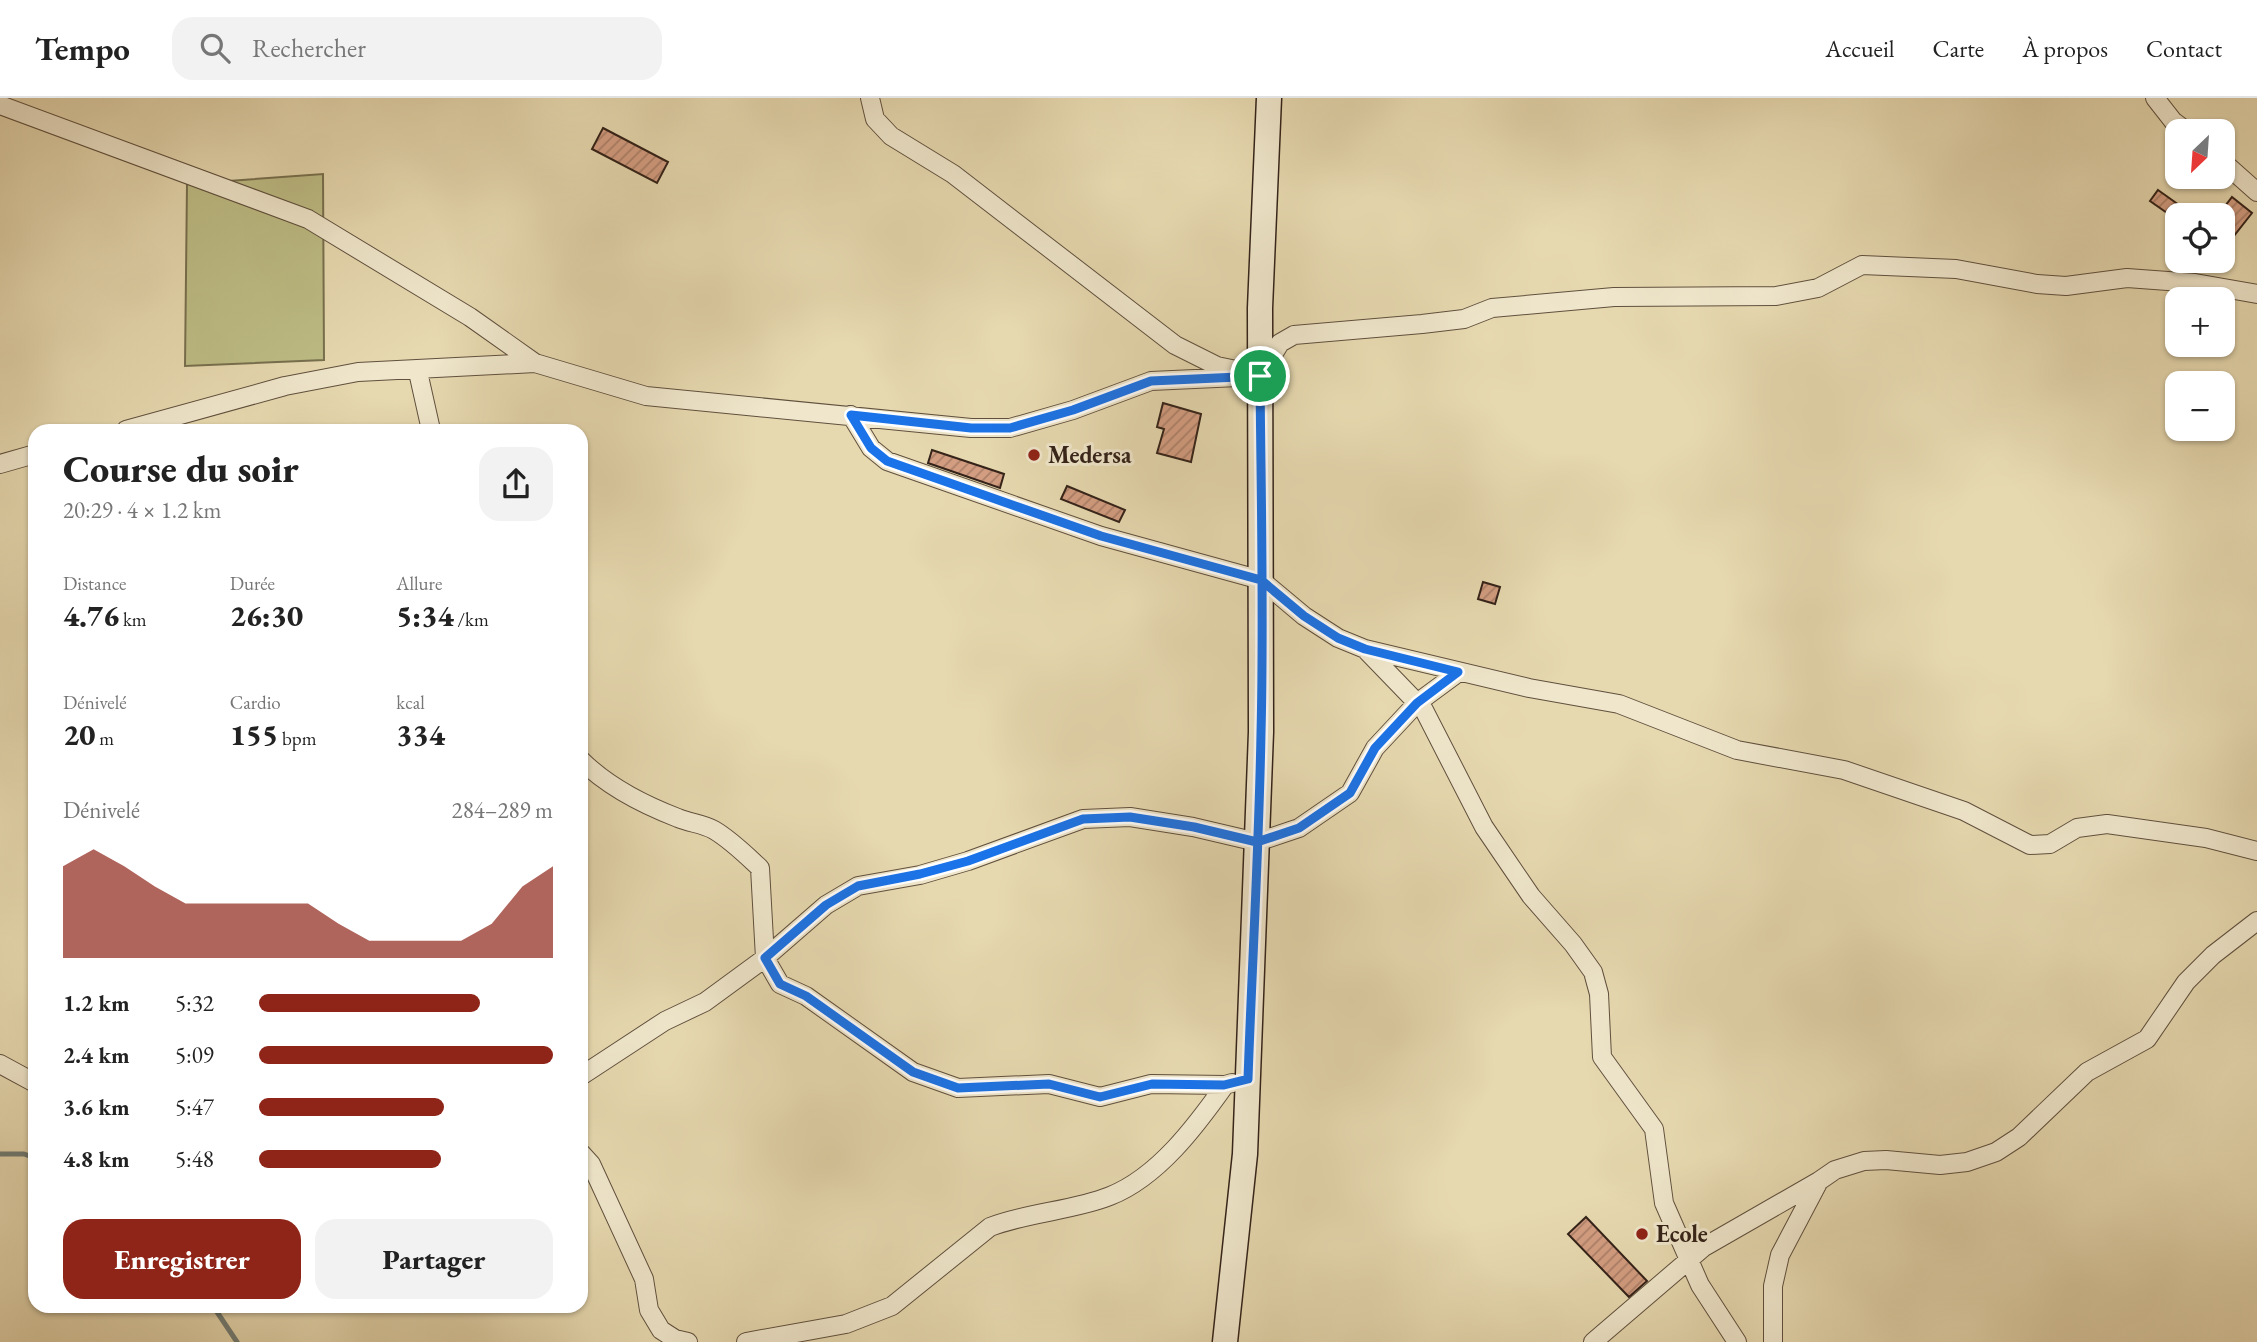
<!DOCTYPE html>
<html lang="fr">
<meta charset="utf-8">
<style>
:root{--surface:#fff;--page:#f2f2f2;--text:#222;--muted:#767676;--line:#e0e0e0;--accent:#8f2418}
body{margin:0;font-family:"EB Garamond",serif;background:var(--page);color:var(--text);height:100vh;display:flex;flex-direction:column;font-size:26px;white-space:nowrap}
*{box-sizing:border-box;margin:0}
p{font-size:23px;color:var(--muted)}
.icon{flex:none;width:38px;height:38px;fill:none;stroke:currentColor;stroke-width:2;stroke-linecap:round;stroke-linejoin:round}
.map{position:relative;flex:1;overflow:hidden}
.sheet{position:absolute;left:28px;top:326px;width:560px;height:889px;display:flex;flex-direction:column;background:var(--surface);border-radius:21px;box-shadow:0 2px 5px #0004}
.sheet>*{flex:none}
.needle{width:46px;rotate:205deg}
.controls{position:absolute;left:2165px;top:21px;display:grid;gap:14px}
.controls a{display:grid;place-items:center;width:70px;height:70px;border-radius:14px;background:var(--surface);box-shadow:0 2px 5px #0004;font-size:35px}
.pin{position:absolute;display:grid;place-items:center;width:60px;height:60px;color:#fff;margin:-30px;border:4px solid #fff;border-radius:50%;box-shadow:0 2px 7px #0007}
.round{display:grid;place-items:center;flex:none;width:74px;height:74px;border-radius:21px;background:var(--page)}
.head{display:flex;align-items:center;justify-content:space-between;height:119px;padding:0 35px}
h1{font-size:38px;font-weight:800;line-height:52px}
.stats{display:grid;grid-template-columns:repeat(3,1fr);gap:10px;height:119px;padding:7px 35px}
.stats div{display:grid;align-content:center}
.stats b{font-size:30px;font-weight:800}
.stats small{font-size:19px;font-weight:400}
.stats p{font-size:19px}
.chart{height:196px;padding:14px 35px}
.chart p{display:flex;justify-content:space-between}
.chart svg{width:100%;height:126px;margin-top:7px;fill:var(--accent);opacity:.7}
.primary-button{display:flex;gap:14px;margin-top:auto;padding:14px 35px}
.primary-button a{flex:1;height:80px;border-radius:21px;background:var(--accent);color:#fff;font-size:28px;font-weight:800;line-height:80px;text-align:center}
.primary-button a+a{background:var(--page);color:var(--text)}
ul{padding:0 35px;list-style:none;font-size:23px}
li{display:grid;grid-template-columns:112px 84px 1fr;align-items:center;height:52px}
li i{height:18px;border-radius:9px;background:var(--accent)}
header{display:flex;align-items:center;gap:42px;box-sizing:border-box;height:98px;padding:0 35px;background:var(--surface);border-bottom:2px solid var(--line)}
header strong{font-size:33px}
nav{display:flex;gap:38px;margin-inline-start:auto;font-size:24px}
.search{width:490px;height:63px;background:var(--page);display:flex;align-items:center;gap:18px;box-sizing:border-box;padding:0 24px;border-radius:21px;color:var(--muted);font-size:26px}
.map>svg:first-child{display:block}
.pitch{fill:#bdbc85;stroke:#78704f;stroke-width:2}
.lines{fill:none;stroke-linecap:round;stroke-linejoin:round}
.stream{stroke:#707c75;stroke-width:5}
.building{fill:url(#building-hatch);stroke:#342319;stroke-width:2}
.street-casing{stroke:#60503e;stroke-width:20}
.secondary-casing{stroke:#342319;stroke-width:27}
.street{stroke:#efe6cb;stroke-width:18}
.secondary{stroke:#efe6cb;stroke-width:24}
.route-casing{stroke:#fff;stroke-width:14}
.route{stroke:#1a73e8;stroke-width:9}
.poi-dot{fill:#8f2418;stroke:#efe6cb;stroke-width:2.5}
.labels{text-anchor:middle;stroke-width:6;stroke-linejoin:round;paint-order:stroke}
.poi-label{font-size:24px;font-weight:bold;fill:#342319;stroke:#efe6cb;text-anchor:start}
</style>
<header>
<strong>Tempo</strong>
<div class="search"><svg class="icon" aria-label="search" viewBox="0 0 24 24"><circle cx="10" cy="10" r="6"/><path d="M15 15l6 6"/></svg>Rechercher</div>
<nav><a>Accueil</a><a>Carte</a><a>À propos</a><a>Contact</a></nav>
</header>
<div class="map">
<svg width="2257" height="1244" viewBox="0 0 2257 1244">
<defs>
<pattern id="building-hatch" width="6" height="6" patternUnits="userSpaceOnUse" patternTransform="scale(1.75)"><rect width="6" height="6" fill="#d39d81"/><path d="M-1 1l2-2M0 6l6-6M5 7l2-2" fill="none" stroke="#ac8069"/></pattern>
</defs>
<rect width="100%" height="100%" fill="#e6d8af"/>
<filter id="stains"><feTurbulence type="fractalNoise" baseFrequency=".00286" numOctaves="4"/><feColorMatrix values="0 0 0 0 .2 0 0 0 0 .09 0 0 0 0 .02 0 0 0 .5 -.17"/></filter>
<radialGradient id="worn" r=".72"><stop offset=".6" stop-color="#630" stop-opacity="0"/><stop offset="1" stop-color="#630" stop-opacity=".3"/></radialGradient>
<path class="pitch" d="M 323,76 L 324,262 L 185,268 L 187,86 Z"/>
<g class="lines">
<path class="stream" d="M 0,1056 L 24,1056 L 35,1060
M 213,1208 L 237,1244"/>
</g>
<path class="building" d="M 603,30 L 668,64 L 657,85 L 592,51 Z
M 2158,92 L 2193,117 L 2170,117 L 2150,103 Z
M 2232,99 L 2252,115 L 2222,153 L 2222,112 Z
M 1163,305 L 1201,316 L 1191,364 L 1157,355 L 1164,331 L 1157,329 Z
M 932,352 L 1004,376 L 1000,390 L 928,365 Z
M 1067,388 L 1125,412 L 1119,424 L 1061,401 Z
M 1483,484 L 1500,489 L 1495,506 L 1478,501 Z
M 1586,1119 L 1647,1183 L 1629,1199 L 1568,1136 Z"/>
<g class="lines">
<defs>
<path id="street" d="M 870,0 L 875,21 L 891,38 L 953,76 L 1175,247 L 1217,268 L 1241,273
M 2155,0 L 2173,23 L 2186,33
M 0,7 L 308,121 L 470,219 L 535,265
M 2222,63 L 2257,94
M 418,274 L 431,332
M 1260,278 L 1280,245 L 1294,237 L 1422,226 L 1464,221 L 1492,210 L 1614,199 L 1776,198 L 1818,190 L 1862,167 L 1956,171 L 2037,186 L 2066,188 L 2127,180 L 2195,185 L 2257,196
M 851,317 L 871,350 L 887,363 L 1101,438 L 1261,482 L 1304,518 L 1338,540 L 1365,551 L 1529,590 L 1619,606 L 1737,652 L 1844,672 L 1964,713 L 2030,747 L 2050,746 L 2077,730 L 2107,726 L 2206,740 L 2257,753
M 126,332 L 285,288 L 358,274 L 535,265 L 646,298 L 971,330 L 1010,330 L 1073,312 L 1151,283 L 1260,278
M 0,366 L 35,356
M 1365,551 L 1424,612 L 1484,729 L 1531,798 L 1573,846 L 1593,874 L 1599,896 L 1602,959 L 1654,1031 L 1664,1105 L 1700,1187 L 1737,1244
M 581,662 C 607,688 644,707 678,720 C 690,725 704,726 714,732 C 731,742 746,757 760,770 L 765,860 L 780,886 L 806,898 L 913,974 L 958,990 L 1049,986 L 1100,999 L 1151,986 L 1225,987
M 0,966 L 35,985
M 581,978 L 665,923 L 705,904 L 765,860 L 826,807 L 858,788 L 920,777 L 968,763 L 1083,721 L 1130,719 L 1193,729 L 1257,744 L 1299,730 L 1350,695 L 1375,650 L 1417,605 L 1459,574
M 581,1055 L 591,1066 L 644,1181 L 649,1212 L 661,1232 L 675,1241 L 688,1244
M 746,1244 L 846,1226 L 892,1208 L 990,1129 C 1029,1114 1072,1113 1110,1098 C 1158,1079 1196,1028 1225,987 L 1232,985
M 1593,1244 L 1704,1149 L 1819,1083
M 1773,1244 L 1773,1188 L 1780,1157 L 1819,1083 L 1835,1072 L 1864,1063 L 1886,1062 L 1940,1067 L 1967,1064 L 1996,1054 L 2019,1039 L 2087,974 L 2147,941 L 2186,884 L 2213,857 L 2257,823"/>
<path id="secondary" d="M 1225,1244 L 1245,1056 L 1261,634 L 1260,210 L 1269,0"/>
</defs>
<use href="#street" class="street-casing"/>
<use href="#secondary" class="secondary-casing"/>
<use href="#street" class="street"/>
<use href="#secondary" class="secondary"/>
</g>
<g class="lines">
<defs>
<path id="route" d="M 1260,278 C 1261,397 1264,516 1261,635 C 1259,750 1252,866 1248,981 L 1224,987 L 1152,986 L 1100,999 L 1049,986 L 958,990 L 913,974 L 806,898 L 780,886 L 765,860 L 826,807 L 858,788 L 920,776 L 968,763 L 1083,721 L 1130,719 L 1194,729 L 1257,744 L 1299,730 L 1350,695 L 1375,650 L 1417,605 L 1458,574 L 1365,551 L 1338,540 L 1304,518 L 1261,482 L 1101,438 L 887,363 L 871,350 L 851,317 L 971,330 L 1010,330 L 1073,312 L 1151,283 L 1260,278"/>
</defs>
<use href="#route" class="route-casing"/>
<use href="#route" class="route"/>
</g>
<g class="poi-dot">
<circle cx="1034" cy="357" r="7"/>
<circle cx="1642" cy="1136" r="7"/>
</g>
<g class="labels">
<g class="poi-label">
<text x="1048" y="365">Medersa</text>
<text x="1656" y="1144">Ecole</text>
</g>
</g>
<rect width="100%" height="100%" filter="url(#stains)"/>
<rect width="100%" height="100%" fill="url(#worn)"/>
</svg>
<div class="controls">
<a><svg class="needle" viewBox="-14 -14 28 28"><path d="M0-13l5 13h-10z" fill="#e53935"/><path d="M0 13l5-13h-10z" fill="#767676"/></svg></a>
<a><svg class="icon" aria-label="locate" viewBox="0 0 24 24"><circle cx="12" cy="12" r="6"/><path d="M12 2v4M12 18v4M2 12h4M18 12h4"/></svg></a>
<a>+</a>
<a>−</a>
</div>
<div class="pin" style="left:1260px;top:278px;background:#1e9e55"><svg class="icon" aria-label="arrive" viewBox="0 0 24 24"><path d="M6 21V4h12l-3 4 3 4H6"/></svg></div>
<section class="sheet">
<div class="head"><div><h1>Course du soir</h1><p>20:29 · 4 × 1.2 km</p></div><a class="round"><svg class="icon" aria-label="share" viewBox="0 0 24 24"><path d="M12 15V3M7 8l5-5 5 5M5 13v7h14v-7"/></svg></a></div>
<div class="stats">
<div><p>Distance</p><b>4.76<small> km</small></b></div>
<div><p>Durée</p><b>26:30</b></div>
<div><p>Allure</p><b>5:34<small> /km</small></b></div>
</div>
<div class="stats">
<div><p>Dénivelé</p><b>20<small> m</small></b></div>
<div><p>Cardio</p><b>155<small> bpm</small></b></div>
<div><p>kcal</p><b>334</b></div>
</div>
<div class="chart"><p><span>Dénivelé</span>284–289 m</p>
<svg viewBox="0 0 160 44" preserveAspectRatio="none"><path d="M0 44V12L10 6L20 12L30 19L40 25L50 25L60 25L70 25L80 25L90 32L100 38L110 38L120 38L130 38L140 32L150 19L160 12V44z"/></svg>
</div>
<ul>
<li><b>1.2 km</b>5:32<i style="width:75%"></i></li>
<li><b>2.4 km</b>5:09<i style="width:100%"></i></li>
<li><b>3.6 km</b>5:47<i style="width:63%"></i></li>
<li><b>4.8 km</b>5:48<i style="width:62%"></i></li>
</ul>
<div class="primary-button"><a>Enregistrer</a><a>Partager</a></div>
</section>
</div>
